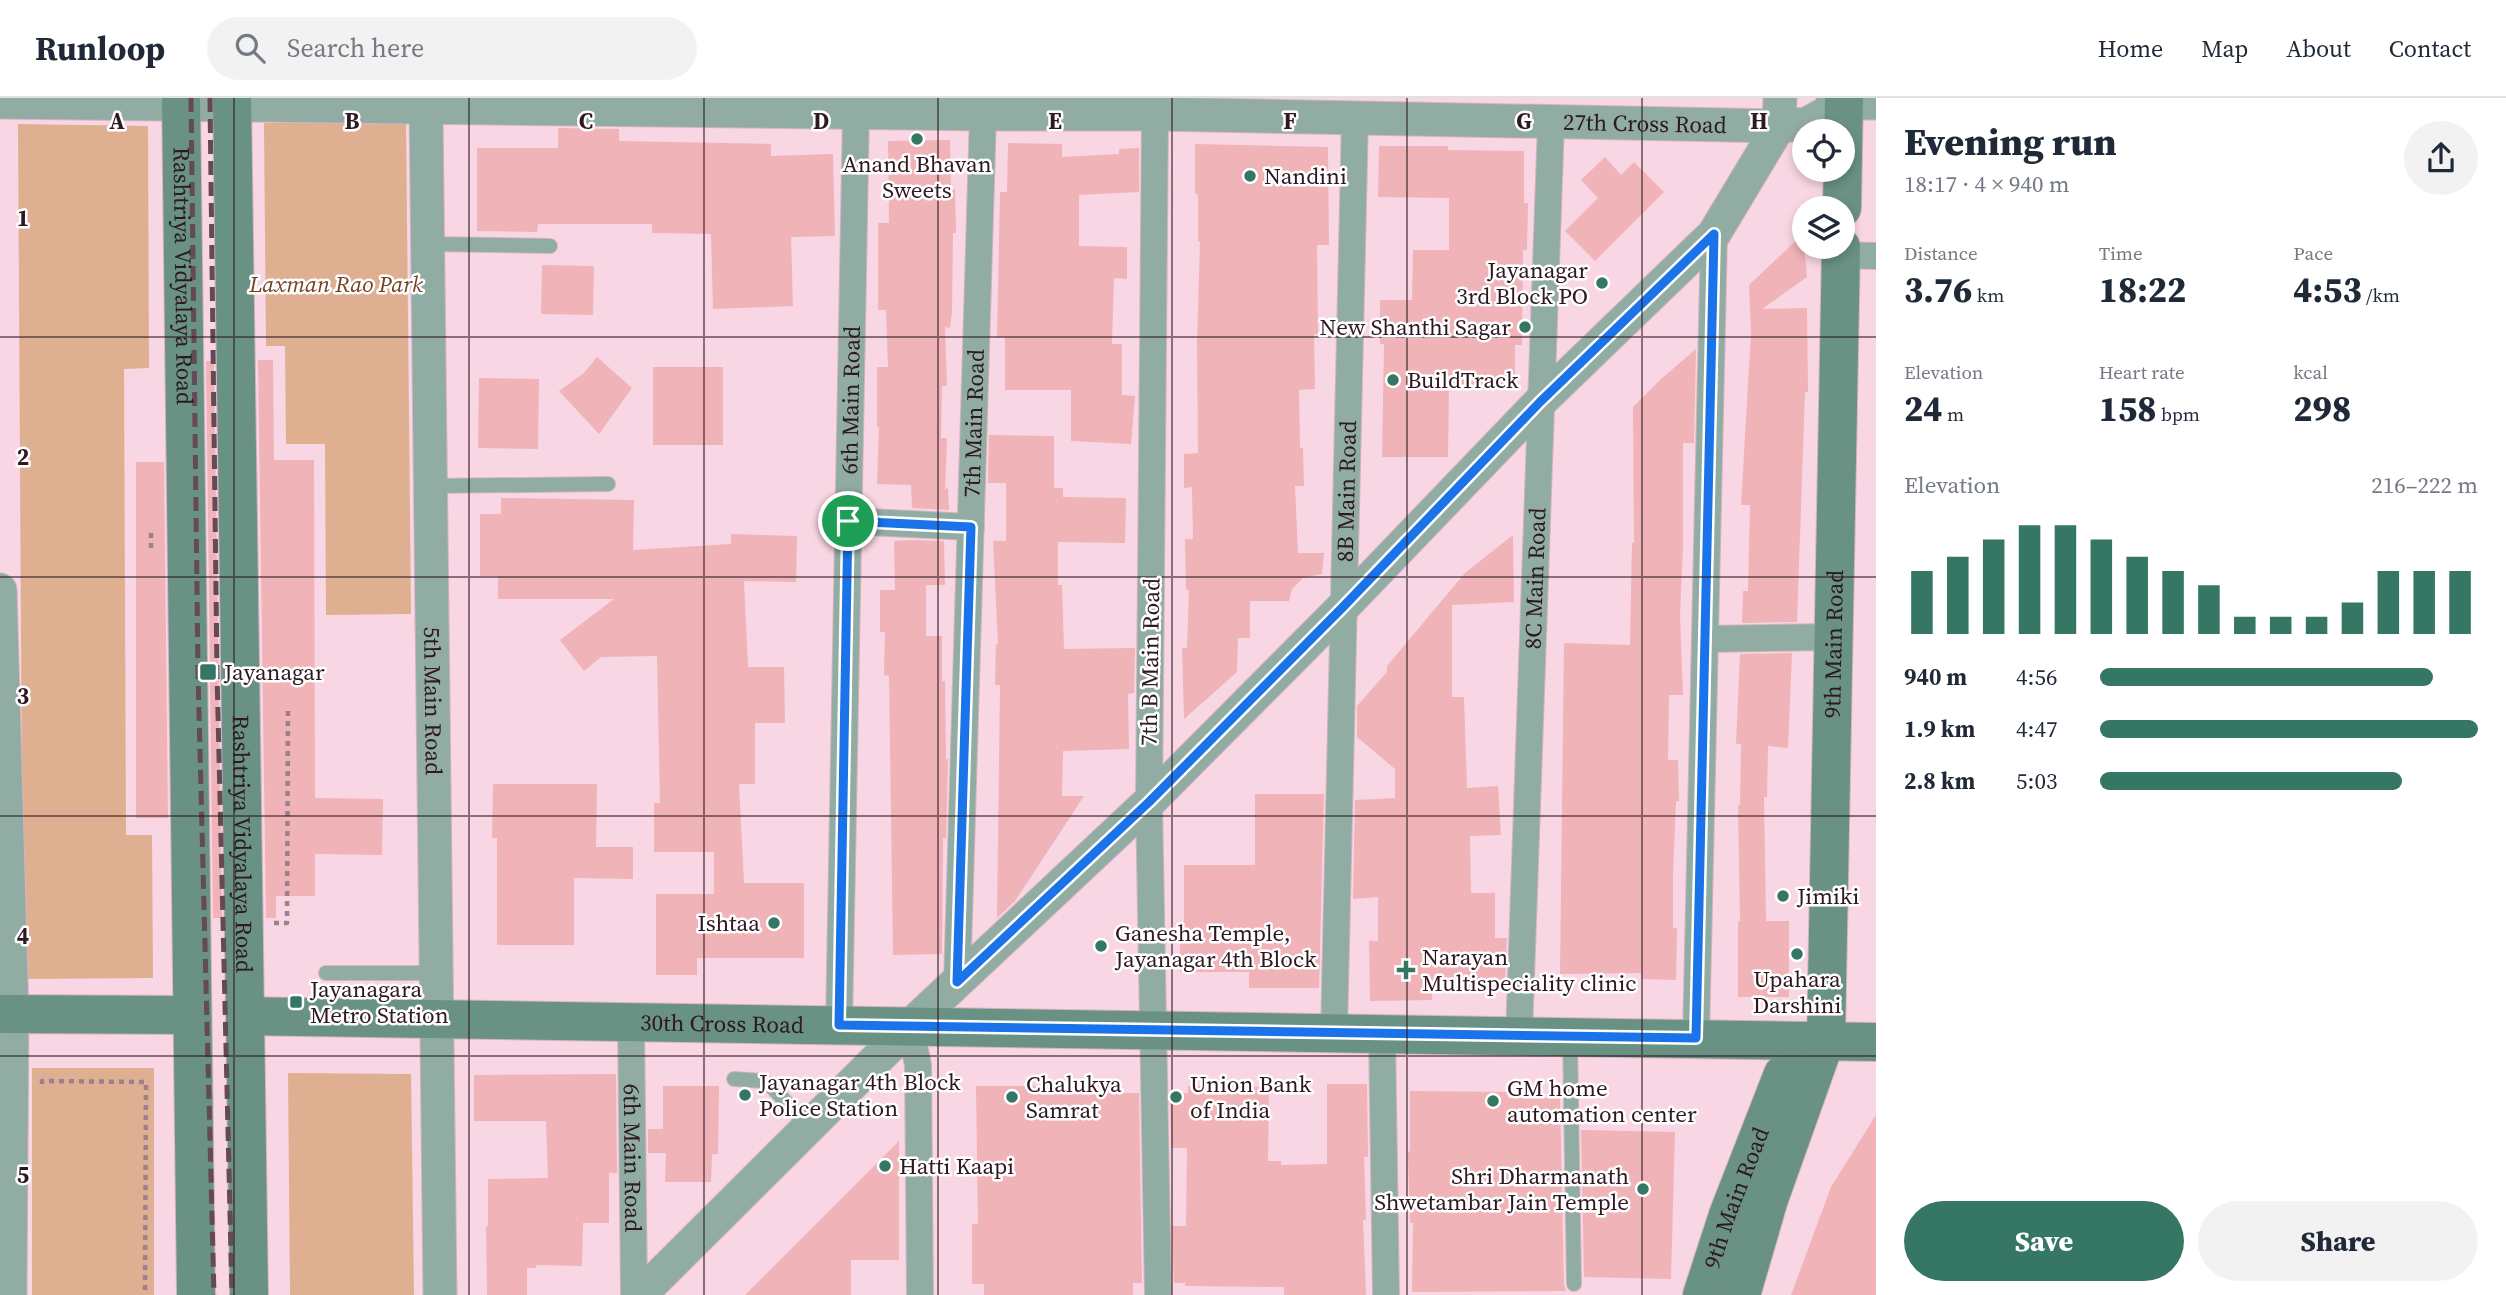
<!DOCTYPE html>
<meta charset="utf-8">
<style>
:root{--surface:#fff;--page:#f2f2f3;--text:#1f2937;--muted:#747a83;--line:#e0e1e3;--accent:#367664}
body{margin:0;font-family:"Source Serif 4",serif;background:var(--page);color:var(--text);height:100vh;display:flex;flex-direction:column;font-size:26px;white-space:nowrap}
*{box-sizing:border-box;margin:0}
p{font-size:23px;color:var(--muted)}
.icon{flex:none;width:38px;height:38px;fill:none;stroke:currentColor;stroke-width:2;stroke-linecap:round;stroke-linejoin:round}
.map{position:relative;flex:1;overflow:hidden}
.drawer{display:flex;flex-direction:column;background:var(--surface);width:630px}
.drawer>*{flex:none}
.fabs{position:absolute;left:1792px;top:21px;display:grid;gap:14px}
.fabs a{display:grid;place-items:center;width:63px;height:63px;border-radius:50%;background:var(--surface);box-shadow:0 4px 10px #0003;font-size:35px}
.pin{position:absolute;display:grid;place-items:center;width:60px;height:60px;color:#fff;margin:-30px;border:4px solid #fff;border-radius:50%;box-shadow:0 2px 7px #0007}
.round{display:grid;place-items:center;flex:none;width:74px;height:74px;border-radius:37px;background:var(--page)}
.head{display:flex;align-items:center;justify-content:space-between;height:119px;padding:0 28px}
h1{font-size:38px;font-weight:800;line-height:52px}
.metrics{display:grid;grid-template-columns:repeat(3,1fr);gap:10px;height:119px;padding:7px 28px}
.metrics div{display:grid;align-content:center}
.metrics b{font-size:35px;font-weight:800}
.metrics small{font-size:19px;font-weight:400}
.metrics p{font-size:19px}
.chart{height:196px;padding:14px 28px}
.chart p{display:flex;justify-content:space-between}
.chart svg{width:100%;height:126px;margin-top:7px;stroke:var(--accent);stroke-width:6}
.primary-button{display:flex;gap:14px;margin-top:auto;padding:14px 28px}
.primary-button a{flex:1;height:80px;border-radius:42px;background:var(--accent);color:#fff;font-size:28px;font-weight:800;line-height:80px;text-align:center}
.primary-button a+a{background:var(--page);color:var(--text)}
ul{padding:0 28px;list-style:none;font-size:23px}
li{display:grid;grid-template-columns:112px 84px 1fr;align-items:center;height:52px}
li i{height:18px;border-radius:9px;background:var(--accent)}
header{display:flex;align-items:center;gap:42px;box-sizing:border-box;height:98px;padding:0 35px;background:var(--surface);border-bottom:2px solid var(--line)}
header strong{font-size:33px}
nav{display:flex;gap:38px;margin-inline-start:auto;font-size:24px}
.search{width:490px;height:63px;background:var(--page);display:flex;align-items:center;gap:18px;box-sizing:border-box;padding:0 24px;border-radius:38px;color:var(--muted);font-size:26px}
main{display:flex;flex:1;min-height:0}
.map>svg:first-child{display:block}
.green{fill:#dfaf91}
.building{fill:#efb3b8}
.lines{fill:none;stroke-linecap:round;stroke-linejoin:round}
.service-casing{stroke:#d4b4c0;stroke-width:16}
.minor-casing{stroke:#d4b4c0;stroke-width:28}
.tertiary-casing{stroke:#d4b4c0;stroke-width:35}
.secondary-casing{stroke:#d4b4c0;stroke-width:40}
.path{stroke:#9d808b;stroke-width:4.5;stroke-dasharray:5 5;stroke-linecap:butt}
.service{stroke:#91aca3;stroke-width:14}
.minor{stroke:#91aca3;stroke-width:26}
.tertiary{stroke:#91aca3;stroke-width:33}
.secondary{stroke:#699184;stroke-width:38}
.rail{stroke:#634a54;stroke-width:5;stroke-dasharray:14 7;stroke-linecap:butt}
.route-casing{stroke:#fff;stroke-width:14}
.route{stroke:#1a73e8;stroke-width:9}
.grid{fill:none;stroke:#2e1922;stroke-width:2;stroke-opacity:0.55}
.poi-dot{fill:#367664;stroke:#fff;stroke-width:2.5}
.labels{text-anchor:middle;stroke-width:5;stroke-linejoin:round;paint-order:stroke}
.street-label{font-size:23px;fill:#2e1922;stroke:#fff}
.poi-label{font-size:23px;fill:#2e1922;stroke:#fff;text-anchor:start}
.park-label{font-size:23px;font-style:italic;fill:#744220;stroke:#fff}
.grid-label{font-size:23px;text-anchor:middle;font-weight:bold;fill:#2e1922;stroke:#fff;stroke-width:5;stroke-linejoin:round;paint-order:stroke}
</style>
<header>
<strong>Runloop</strong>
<div class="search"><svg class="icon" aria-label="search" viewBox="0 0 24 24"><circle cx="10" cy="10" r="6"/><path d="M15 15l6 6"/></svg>Search here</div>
<nav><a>Home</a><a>Map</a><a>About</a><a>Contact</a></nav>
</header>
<main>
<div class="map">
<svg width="1876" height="1197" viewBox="0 0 1876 1197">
<rect width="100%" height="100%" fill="#f9d6e3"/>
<path class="green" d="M 406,23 L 411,516 L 326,517 L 325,346 L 286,346 L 285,248 L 266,248 L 264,25 Z
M 18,26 L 148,28 L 149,270 L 124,271 L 126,737 L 152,737 L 153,880 L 23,881 Z
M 32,970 L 154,970 L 154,1197 L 32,1197 Z
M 288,975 L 411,976 L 414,1197 L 290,1197 Z"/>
<path class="building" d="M 558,30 L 619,31 L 619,43 L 771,46 L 771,58 L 833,56 L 835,138 L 791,139 L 793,208 L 713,211 L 711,136 L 652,135 L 652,126 L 538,126 L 537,134 L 477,133 L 477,50 L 558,50 Z
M 950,42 L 951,92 L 955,91 L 956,135 L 953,135 L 952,215 L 950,230 L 945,229 L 947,288 L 942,288 L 941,340 L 947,340 L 945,391 L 948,390 L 949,412 L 912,410 L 911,387 L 877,386 L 879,329 L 877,329 L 877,269 L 888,269 L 886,212 L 878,212 L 878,125 L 889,125 L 888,43 Z
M 1008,45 L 1062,46 L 1062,59 L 1119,56 L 1119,51 L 1139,50 L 1139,94 L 1079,97 L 1079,148 L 1127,149 L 1127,181 L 1114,180 L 1112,246 L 1122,246 L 1122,297 L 1135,298 L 1131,346 L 1071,343 L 1071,292 L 1005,292 L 1005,239 L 997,239 L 1000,94 L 1007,94 Z
M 1195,46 L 1328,49 L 1329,147 L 1317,147 L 1318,236 L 1314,236 L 1315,291 L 1299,292 L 1300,350 L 1303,350 L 1304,388 L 1295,388 L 1298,455 L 1324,455 L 1322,476 L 1303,480 L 1292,491 L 1289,503 L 1250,503 L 1250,540 L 1238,540 L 1237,574 L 1184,621 L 1182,550 L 1187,550 L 1189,492 L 1186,492 L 1185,441 L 1193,441 L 1192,389 L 1184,390 L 1184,356 L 1198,355 L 1197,245 L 1200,144 L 1198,143 L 1198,96 L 1195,96 Z
M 1379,48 L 1448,48 L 1448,52 L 1524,53 L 1524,105 L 1528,105 L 1527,152 L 1523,152 L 1522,247 L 1515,247 L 1515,287 L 1449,286 L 1448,359 L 1382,359 L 1384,246 L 1380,246 L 1380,202 L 1412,202 L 1413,152 L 1449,152 L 1449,100 L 1378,99 Z
M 1605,59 L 1621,77 L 1634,64 L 1664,94 L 1595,163 L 1565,133 L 1598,100 L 1581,82 Z
M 1803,136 L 1807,179 L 1762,211 L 1807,210 L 1808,294 L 1805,294 L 1797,524 L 1742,525 L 1743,493 L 1748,493 L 1750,407 L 1741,407 L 1751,236 L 1749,187 Z
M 542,167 L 594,168 L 593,217 L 541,216 Z
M 1696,251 L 1694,345 L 1683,345 L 1683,447 L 1680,517 L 1683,597 L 1669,597 L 1668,662 L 1678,662 L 1679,703 L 1676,703 L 1673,776 L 1673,830 L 1677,830 L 1676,882 L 1641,881 L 1641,875 L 1560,876 L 1564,545 L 1630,547 L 1632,445 L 1634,445 L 1633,309 L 1661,281 Z
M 597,259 L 632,290 L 599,336 L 559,293 L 584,275 Z
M 258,262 L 273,262 L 274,362 L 314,362 L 315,700 L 383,701 L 382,757 L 315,756 L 315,798 L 276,798 L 276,820 L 266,820 Z
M 206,263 L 214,263 L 222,820 L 213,820 Z
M 653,269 L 723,269 L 723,347 L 653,347 Z
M 479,280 L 539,281 L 538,351 L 478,350 Z
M 989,337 L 1054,338 L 1054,390 L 1063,390 L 1063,399 L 1126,400 L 1125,445 L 1058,444 L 1058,487 L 1062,487 L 1064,551 L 1135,550 L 1134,595 L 1128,596 L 1129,651 L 1063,653 L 1062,698 L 1084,698 L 1015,803 L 997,820 L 1000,587 L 995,587 L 996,546 L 998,546 L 993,443 L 1006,443 L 1006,385 L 988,385 Z
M 136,364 L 164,364 L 168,720 L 136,720 Z
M 501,400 L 634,402 L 633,452 L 731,446 L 731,436 L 797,438 L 796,484 L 744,483 L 748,569 L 784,569 L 785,625 L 755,625 L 755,686 L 739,686 L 744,785 L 804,785 L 804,860 L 697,860 L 697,877 L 656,877 L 656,796 L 714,796 L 714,754 L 654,754 L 654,705 L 660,705 L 657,558 L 601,559 L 584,573 L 560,542 L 614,501 L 498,501 L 498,478 L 480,478 L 480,416 L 501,416 Z
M 1513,437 L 1514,504 L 1452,507 L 1452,599 L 1464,599 L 1467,690 L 1498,688 L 1501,737 L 1470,738 L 1471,795 L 1495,795 L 1495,840 L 1507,840 L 1505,891 L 1432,892 L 1432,902 L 1370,903 L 1369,843 L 1378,843 L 1378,799 L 1353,801 L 1355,702 L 1395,700 L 1395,671 L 1357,639 L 1357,608 L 1387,574 L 1387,568 L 1465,475 Z
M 913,442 L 944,443 L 945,487 L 926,487 L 926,538 L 942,538 L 942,583 L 945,583 L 946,661 L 948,661 L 946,740 L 943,740 L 942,856 L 893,857 L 889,578 L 884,577 L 885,534 L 880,534 L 880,492 L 895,492 L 894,443 Z
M 1792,555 L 1788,650 L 1768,648 L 1767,699 L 1764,699 L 1766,823 L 1789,823 L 1789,899 L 1738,899 L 1738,823 L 1740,823 L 1738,707 L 1740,707 L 1741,646 L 1736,646 L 1740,556 Z
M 493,686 L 597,686 L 596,749 L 633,749 L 633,781 L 574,780 L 574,847 L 497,847 L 497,740 L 492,740 Z
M 1255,696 L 1324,696 L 1319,890 L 1249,890 L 1249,874 L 1180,874 L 1180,843 L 1184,843 L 1184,767 L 1255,767 Z
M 616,976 L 617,1075 L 609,1075 L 609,1125 L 583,1125 L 582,1168 L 536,1167 L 536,1170 L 527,1170 L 527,1197 L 487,1197 L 486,1128 L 488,1128 L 488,1081 L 548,1080 L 546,1023 L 474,1023 L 474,977 Z
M 1327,986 L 1367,986 L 1368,1059 L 1364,1059 L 1366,1122 L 1363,1122 L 1366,1197 L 1284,1197 L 1284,1189 L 1185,1188 L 1185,1185 L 1174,1185 L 1172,1128 L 1186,1128 L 1187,1050 L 1171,1050 L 1170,995 L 1188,995 L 1188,988 L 1269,989 L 1268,1063 L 1281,1063 L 1281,1067 L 1327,1066 Z
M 663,988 L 719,988 L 718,1056 L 712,1056 L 711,1084 L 665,1084 L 666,1055 L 648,1055 L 648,1031 L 663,1031 Z
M 976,988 L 1069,988 L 1069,995 L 1139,995 L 1142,1185 L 1133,1185 L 1133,1197 L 984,1197 L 984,1186 L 972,1186 L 972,1126 L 978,1126 Z
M 1410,993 L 1508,994 L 1508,1000 L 1560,1000 L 1564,1186 L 1566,1193 L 1412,1194 L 1413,1125 L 1410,1125 L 1408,1054 L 1410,1053 Z
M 1876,1017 L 1876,1197 L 1791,1197 L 1831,1089 Z
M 1581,1032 L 1675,1034 L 1671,1181 L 1584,1179 Z
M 899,1043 L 899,1162 L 851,1162 L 851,1197 L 745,1197 Z"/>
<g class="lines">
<defs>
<path id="service" d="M 428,146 L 550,148
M 431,388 L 608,386
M 326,875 L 436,875
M 1570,939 L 1574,1186
M 734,981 L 764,983 L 772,989 L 810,1030"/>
<g id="minor">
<path d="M 1155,16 L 1149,704 L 1158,1197"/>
<path d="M 1841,157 L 1876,158"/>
<path d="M 848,423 L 971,429"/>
<path d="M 1705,541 L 1834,539"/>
<path id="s1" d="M 957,885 L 983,16"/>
<path id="s2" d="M 631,924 L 634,1197"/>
<path id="s3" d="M 839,927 L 856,13"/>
<path d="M 910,928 L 918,967 L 920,1197"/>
<path id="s4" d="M 1334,934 L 1355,19"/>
<path d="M 1382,935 L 1386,1197"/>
<path id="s5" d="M 1519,937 L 1551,24"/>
<path d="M 1696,940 L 1714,136"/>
</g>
<g id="tertiary">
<path d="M 1833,0 L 1844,5 L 1876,5"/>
<path id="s6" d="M 0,4 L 983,16 L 1155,16 L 1779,28 L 1807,26 L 1844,5"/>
<path id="s7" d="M 426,10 L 440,1197"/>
<path d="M 0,492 L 12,916 L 10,1197"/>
<path d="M 640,1197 L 910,928 L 1149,704 L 1342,510 L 1540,304 L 1714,136 L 1779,28 L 1780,0"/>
</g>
<g id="secondary">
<path id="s8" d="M 181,0 L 196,1197"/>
<path id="s9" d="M 232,0 L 249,1197"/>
<path d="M 1842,110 L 1844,0"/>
<path d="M 0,916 L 192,917"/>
<path id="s10" d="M 246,918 L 1876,944"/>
<path id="s11" d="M 1702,1197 L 1728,1117 L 1783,976 L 1826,941"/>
<path id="s12" d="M 1741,1197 L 1769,1101 L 1826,941 L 1841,149"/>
</g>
</defs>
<use href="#service" class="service-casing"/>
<use href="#minor" class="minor-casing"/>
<use href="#tertiary" class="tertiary-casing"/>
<use href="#secondary" class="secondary-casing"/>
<path class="path" d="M 151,450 L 151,433
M 274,825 L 287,825 L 288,608
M 42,986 L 42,983 L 146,984 L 145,1197"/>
<use href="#service" class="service"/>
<use href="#minor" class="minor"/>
<use href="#tertiary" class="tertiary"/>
<use href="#secondary" class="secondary"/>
<path class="rail" d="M 191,0 L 198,575 L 214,1197
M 210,0 L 217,574 L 232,1197"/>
</g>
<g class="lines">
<defs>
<path id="route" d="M 1714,136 L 1696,940 L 839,927 L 848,423 L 971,429 L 957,884 L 1149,704 L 1342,510 L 1540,304 Z"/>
</defs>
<use href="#route" class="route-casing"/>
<use href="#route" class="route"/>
</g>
<path class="grid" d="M 234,0 L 234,1197M 469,0 L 469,1197M 704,0 L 704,1197M 938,0 L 938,1197M 1172,0 L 1172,1197M 1407,0 L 1407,1197M 1642,0 L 1642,1197M 0,239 L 1876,239M 0,479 L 1876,479M 0,718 L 1876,718M 0,958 L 1876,958"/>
<g class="poi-dot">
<circle cx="917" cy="41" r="7"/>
<circle cx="1250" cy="78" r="7"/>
<circle cx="1602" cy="185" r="7"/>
<circle cx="1525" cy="229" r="7"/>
<circle cx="1393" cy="282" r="7"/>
<rect x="199" y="565" width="18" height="18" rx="3.5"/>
<circle cx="1783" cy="798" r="7"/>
<circle cx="774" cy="825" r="7"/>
<circle cx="1101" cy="848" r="7"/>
<circle cx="1797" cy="856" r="7"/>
<path d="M1402.5 861.5h7v7h7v7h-7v7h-7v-7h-7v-7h7z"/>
<rect x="289" y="897" width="14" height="14" rx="3.5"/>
<circle cx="745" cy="997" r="7"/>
<circle cx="1012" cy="999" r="7"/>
<circle cx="1176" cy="999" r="7"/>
<circle cx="1493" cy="1003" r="7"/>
<circle cx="885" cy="1068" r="7"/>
<circle cx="1643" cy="1091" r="7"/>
</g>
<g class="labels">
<g class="street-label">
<text dy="8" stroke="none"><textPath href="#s6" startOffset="1645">27th Cross Road</textPath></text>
<text dy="8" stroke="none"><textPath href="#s8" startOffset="178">Rashtriya Vidyalaya Road</textPath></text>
<text dy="8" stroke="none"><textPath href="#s3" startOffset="625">6th Main Road</textPath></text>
<text dy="8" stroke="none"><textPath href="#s1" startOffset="560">7th Main Road</textPath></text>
<text dy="8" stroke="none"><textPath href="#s4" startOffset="541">8B Main Road</textPath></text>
<text dy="8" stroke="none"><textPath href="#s5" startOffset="457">8C Main Road</textPath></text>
<text dy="8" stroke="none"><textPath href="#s12" startOffset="665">9th Main Road</textPath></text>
<text transform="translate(1150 564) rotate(-89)" y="8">7th B Main Road</text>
<text dy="8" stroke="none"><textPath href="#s7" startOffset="593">5th Main Road</textPath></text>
<text dy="8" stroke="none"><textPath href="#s9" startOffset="746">Rashtriya Vidyalaya Road</textPath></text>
<text dy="8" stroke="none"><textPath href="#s10" startOffset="476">30th Cross Road</textPath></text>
<text dy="8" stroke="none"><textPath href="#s2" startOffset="136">6th Main Road</textPath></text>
<text dy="8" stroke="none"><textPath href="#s11" startOffset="103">9th Main Road</textPath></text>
</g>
<g class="poi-label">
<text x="917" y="74" text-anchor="middle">Anand Bhavan<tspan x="917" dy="26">Sweets</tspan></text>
<text x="1264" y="86">Nandini</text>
<text x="1588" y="180" text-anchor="end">Jayanagar<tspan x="1588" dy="26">3rd Block PO</tspan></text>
<text x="1511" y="237" text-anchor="end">New Shanthi Sagar</text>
<text x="1407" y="290">BuildTrack</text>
<text x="224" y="582">Jayanagar</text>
<text x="1797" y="806">Jimiki</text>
<text x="760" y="833" text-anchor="end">Ishtaa</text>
<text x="1115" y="843">Ganesha Temple,<tspan x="1115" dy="26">Jayanagar 4th Block</tspan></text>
<text x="1422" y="867">Narayan<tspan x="1422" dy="26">Multispeciality clinic</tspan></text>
<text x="1797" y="889" text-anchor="middle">Upahara<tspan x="1797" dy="26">Darshini</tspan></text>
<text x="310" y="899">Jayanagara<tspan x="310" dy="26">Metro Station</tspan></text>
<text x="759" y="992">Jayanagar 4th Block<tspan x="759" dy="26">Police Station</tspan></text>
<text x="1026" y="994">Chalukya<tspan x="1026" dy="26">Samrat</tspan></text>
<text x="1190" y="994">Union Bank<tspan x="1190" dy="26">of India</tspan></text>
<text x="1507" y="998">GM home<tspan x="1507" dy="26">automation center</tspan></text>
<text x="899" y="1076">Hatti Kaapi</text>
<text x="1629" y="1086" text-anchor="end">Shri Dharmanath<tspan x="1629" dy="26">Shwetambar Jain Temple</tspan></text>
</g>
<g class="park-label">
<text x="336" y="194">Laxman Rao Park</text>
</g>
</g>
<g class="grid-label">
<text x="117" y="31">A</text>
<text x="352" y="31">B</text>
<text x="586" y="31">C</text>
<text x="821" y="31">D</text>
<text x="1055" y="31">E</text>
<text x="1290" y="31">F</text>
<text x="1524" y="31">G</text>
<text x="1759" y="31">H</text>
<text x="23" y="128">1</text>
<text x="23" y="367">2</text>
<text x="23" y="606">3</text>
<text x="23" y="846">4</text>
<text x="23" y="1085">5</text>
</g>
</svg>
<div class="fabs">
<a><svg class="icon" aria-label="locate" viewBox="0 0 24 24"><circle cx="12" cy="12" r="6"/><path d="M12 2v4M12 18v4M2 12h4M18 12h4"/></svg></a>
<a><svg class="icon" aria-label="layers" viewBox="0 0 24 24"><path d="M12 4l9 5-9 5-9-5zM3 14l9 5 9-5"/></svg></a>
</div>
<div class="pin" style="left:848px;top:423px;background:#1e9e55"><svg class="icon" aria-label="arrive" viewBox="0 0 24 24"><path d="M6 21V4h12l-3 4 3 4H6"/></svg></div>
</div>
<section class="drawer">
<div class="head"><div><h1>Evening run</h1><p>18:17 · 4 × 940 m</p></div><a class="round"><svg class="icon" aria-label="share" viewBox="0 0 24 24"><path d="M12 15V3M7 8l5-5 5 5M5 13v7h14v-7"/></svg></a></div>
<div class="metrics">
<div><p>Distance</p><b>3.76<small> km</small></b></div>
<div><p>Time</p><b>18:22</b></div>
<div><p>Pace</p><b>4:53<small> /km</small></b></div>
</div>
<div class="metrics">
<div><p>Elevation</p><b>24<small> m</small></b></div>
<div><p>Heart rate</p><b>158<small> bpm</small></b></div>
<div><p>kcal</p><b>298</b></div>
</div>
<div class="chart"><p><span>Elevation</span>216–222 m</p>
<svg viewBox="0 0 160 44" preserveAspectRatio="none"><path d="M5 44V22M15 44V17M25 44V11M35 44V6M45 44V6M55 44V11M65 44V17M75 44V22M85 44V27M95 44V38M105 44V38M115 44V38M125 44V33M135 44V22M145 44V22M155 44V22"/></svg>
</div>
<ul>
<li><b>940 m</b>4:56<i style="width:88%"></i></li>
<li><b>1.9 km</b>4:47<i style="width:100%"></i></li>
<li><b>2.8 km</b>5:03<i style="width:80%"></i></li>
</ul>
<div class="primary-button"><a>Save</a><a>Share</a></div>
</section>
</main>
